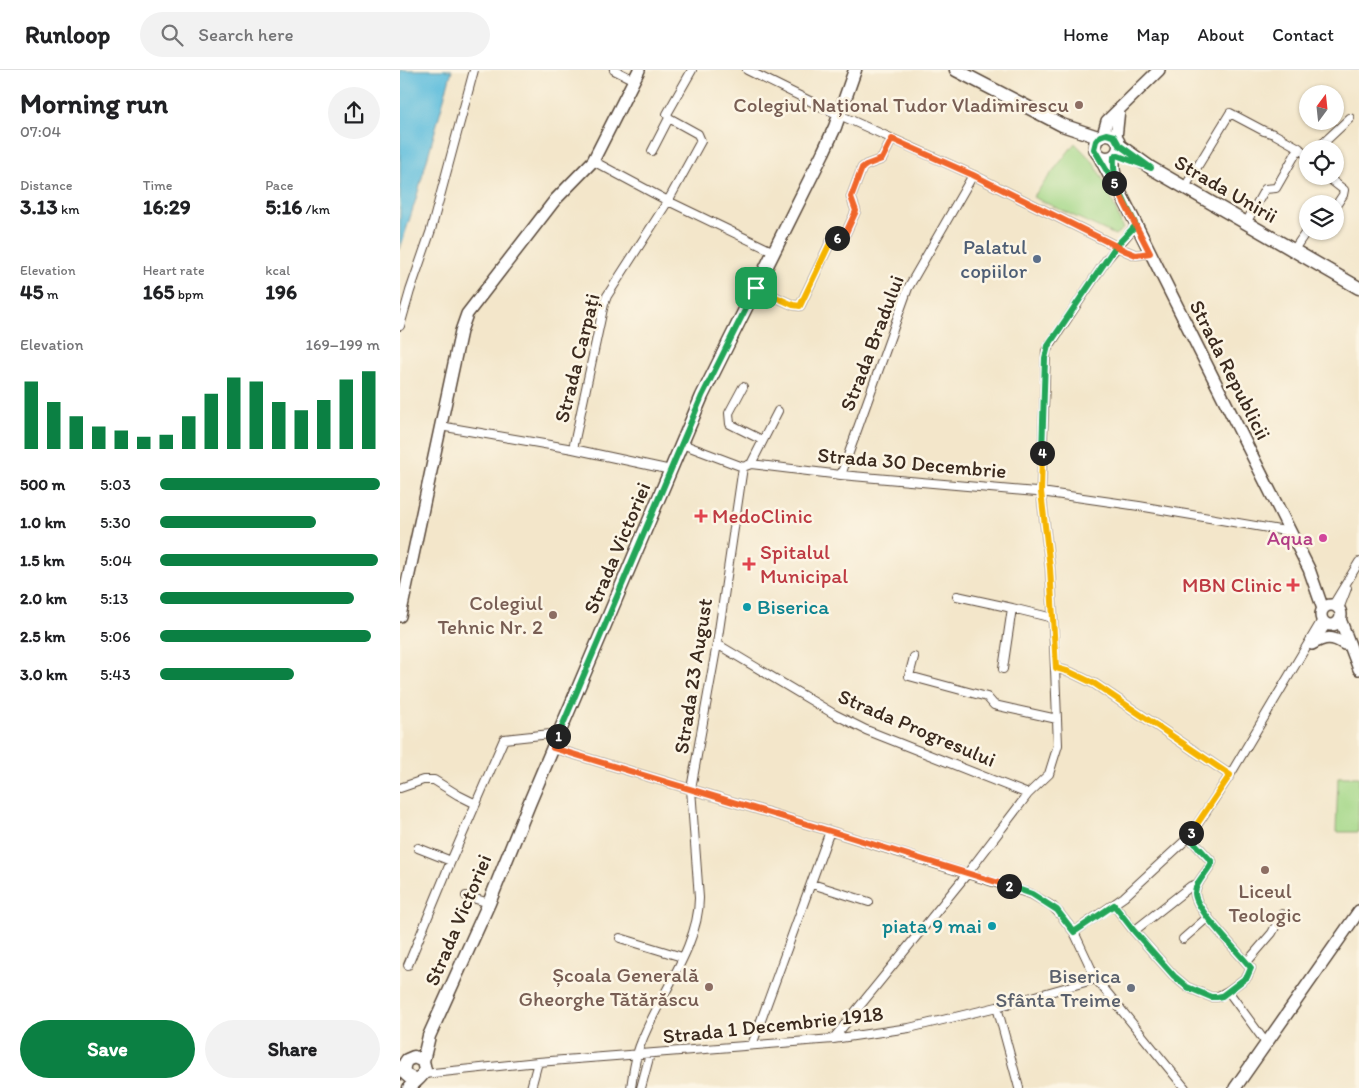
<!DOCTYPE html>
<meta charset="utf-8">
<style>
:root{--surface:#fff;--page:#f2f2f2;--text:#202124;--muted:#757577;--line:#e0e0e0;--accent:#0b8043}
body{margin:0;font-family:Itim,sans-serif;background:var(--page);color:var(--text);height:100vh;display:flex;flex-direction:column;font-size:19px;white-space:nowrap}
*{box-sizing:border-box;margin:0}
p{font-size:16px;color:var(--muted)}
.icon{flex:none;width:28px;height:28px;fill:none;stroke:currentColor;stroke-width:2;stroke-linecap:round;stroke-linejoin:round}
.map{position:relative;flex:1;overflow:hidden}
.sheet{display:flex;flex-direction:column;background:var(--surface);width:400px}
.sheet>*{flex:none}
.needle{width:32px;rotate:15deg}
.fabs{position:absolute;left:899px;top:15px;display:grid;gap:10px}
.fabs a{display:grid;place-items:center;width:45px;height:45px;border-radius:50%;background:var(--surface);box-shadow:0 1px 4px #0004;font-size:25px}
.pin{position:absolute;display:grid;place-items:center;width:42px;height:42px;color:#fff;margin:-21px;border-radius:10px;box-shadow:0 2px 8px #0006}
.km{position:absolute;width:25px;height:25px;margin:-12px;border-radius:50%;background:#222;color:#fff;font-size:14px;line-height:25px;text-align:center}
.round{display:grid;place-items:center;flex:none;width:52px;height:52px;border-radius:26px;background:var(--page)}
.summary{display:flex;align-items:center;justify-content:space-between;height:85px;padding:0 20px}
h1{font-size:28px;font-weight:700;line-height:38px}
.figures{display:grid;grid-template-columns:repeat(3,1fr);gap:8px;height:85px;padding:5px 20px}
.figures div{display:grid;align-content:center}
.figures b{font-size:21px;font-weight:700}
.figures small{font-size:14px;font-weight:400}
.figures p{font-size:14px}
.chart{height:140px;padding:10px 20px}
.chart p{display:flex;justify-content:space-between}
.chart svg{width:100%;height:90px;margin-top:5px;stroke:var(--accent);stroke-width:6}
.action{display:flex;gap:10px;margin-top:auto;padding:10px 20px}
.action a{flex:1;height:58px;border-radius:30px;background:var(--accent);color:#fff;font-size:20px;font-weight:700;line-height:58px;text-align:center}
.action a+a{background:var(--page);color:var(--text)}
ul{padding:0 20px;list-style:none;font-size:16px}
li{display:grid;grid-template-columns:80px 60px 1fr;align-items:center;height:38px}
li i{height:12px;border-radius:6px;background:var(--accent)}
header{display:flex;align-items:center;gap:30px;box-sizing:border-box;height:70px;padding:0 25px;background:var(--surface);border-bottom:1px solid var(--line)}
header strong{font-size:24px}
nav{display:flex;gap:28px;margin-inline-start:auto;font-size:18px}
.search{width:350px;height:45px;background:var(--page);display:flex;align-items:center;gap:12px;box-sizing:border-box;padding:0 18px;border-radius:28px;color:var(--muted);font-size:19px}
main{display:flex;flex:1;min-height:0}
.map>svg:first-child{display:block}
.green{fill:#a3d787;stroke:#6f8052}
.water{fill:#5fbedd;stroke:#4d747e}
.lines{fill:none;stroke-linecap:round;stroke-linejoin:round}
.street-casing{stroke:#574638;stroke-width:10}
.secondary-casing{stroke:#574638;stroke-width:14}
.primary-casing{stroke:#574638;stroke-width:15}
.street{stroke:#fff;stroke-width:8}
.secondary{stroke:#fff;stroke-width:11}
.primary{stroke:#fff;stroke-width:12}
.split-1-casing{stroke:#fff;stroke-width:10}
.split-2-casing{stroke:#fff;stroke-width:10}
.split-3-casing{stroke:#fff;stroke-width:10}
.split-4-casing{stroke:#fff;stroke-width:10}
.split-5-casing{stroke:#fff;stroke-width:10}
.split-6-casing{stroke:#fff;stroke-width:10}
.split-7-casing{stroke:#fff;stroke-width:10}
.split-1{stroke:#22a559;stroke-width:6}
.split-2{stroke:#f0652b;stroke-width:6}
.split-3{stroke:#22a559;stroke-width:6}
.split-4{stroke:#f5b400;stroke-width:6}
.split-5{stroke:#22a559;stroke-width:6}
.split-6{stroke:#f0652b;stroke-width:6}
.split-7{stroke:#f5b400;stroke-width:6}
.education-dot{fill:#8d6e63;stroke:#fcf5e5;stroke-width:2}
.service-dot{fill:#5c6f8a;stroke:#fcf5e5;stroke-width:2}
.health-dot{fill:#e0444e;stroke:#fcf5e5;stroke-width:2}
.hotel-dot{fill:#d1479c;stroke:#fcf5e5;stroke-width:2}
.culture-dot{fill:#0f9aa8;stroke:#fcf5e5;stroke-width:2}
.worship-dot{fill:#6b7280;stroke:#fcf5e5;stroke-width:2}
.labels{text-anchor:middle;stroke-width:5;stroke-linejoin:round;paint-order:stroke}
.education-label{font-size:21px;fill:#785e54;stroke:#fcf5e5;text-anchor:end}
.street-label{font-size:21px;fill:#3b2a1e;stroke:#fcf5e5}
.service-label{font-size:21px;fill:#4e5e75;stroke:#fcf5e5;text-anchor:end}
.health-label{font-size:21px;fill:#be3a42;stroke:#fcf5e5;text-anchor:start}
.hotel-label{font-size:21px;fill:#b23c85;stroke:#fcf5e5;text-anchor:end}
.culture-label{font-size:21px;fill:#0d838f;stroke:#fcf5e5;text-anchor:start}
.worship-label{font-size:21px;fill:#5b616d;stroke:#fcf5e5;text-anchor:end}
</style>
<header>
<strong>Runloop</strong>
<div class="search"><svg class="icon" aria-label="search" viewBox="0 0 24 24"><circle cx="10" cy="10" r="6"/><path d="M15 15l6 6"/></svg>Search here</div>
<nav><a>Home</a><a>Map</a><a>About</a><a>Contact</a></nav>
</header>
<main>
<section class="sheet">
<div class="summary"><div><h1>Morning run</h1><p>07:04</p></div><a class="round"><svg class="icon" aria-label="share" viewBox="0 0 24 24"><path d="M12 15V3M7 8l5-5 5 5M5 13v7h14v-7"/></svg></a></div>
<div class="figures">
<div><p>Distance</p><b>3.13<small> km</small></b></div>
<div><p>Time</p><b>16:29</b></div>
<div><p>Pace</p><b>5:16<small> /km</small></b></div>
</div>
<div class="figures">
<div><p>Elevation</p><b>45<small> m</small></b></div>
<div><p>Heart rate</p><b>165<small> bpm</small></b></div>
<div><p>kcal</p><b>196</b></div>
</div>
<div class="chart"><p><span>Elevation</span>169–199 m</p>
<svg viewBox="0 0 160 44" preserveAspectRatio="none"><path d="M5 44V11M15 44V21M25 44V28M35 44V33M45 44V35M55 44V38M65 44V37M75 44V28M85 44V17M95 44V9M105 44V11M115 44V21M125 44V25M135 44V20M145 44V10M155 44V6"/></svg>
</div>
<ul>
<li><b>500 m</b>5:03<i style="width:100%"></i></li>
<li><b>1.0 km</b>5:30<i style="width:71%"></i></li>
<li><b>1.5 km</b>5:04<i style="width:99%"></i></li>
<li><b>2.0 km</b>5:13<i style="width:88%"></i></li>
<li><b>2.5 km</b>5:06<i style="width:96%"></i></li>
<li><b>3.0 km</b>5:43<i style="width:61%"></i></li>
</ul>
<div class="action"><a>Save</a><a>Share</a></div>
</section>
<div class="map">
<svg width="959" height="1018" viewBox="0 0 959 1018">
<rect width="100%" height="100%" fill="#fcf5e5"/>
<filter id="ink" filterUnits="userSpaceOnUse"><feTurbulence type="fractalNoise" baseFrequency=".02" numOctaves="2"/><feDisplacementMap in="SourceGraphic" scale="10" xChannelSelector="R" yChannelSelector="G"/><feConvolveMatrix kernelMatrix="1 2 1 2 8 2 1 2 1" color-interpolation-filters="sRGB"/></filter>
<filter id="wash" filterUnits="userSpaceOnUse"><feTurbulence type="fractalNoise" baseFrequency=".0096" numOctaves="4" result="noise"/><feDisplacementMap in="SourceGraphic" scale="20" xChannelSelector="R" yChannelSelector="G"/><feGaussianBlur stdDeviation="1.12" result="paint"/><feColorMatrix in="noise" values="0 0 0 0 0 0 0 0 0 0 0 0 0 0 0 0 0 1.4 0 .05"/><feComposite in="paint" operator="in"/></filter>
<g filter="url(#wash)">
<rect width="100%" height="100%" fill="#f3e6ca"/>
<path class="green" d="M 675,73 L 694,93 L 708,119 L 723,159 L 715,165 L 633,127 Z
M 938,707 L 959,707 L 958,762 L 936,762 Z"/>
<path class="water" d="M 0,0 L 52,0 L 16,129 L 0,179 Z"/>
</g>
<g filter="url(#ink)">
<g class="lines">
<defs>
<path id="street" d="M 214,0 L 234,10
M 347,0 L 424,38 L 573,105 L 726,181 L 736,185 L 750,183
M 917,79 L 950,48
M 252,81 L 269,48
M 193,91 L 268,131 L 374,182
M 926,106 L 944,120 L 943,125 L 935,137
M 785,117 L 830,43 L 864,61 L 874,64 L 899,78 L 908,87
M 846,153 L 865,119 L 876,118 L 899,78
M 893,181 L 908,159
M 356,218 L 393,235 L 400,236 L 431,171 L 444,167 L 456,141 L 451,127 L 462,98 L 466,95 L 482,89 L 492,69
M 0,256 L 10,221 L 31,160 L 74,0
M 343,317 L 329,343 L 330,354 L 362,370
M 40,356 L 173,379 L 271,400
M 282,374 L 343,397 L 351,394 L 441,405 L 648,423 L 739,436 L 891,462
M 173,379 L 204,234 L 207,226 L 268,131 L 301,71 L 298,64 L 269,48 L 267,44 L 292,0
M 351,394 L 378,341
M 441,405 L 508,218 L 573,105
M 557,526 L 612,538
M 933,535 L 959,492
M 939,539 L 947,518
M 914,572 L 927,554
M 317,574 L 434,644 L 466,660 L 628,724
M 514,587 L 509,606 L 587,627 L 594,635 L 657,649
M 656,598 L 670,602 L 695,614 L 830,705
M 603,599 L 612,538 L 653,548
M 153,678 L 430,761 L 631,824 L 652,836 L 660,844 L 674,862 L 696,909 L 785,1018
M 0,718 L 23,710 L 34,710 L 58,725 L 76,734
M 18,778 L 51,791
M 412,814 L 469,832
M 66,826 L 89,833
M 714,835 L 734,861 L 774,906 L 787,917 L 811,927 L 817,927 L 828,921 L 847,907 L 851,898 C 840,883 795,840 795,823 C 795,812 808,802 812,792 L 789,767
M 734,861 L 791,816 L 798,814
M 674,862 L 724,827 L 789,767 L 830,705 L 922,550
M 220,868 L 282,887
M 783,869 L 808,847
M 847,892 L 872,863 L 882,844
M 8,895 L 51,791 L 104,669 L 160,663
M 828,921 L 866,973
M 597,937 L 619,1018
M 433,969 L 567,804 L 628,724 L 649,704 L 658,675 L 653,548 L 650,498 L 641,422 L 646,281 L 707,189 L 736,155
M 352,975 L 430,761
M 24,1004 L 138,992 L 433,969 L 509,958 L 597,937 L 696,909
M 131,1018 L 138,992
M 231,1018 C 233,1003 235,987 241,973 C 258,927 299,877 299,828 L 291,719 L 317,574 L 343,397
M 241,1018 L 250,984"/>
<path id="secondary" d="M 703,65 L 707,51 L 759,0
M 716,68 L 719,39
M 699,86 L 713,113
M 714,87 L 714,100 L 718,118 L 909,499 L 923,539
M921 545a10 10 0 1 1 20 0a10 10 0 1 1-20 0Z
M 0,546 L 61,261 L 67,244 L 155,130 L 193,91 L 239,0
M 940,549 L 959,599
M 912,574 C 925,567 932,566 944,574
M 835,1018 L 959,841"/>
<path id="primary" d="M 556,0 L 662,55 L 698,67
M695 76a12 12 0 1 1 24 0a12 12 0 1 1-24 0Z
M 719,75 L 751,98 L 959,218
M 23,991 L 29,966 L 89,833 L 129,734 L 302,326 L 423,83 L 435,57 L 455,0
M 9,1018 C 15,1011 23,1007 25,1000 L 23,991 L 14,987 L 7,990 C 0,999 5,1008 16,1009"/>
</defs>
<use href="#street" class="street-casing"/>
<use href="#secondary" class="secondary-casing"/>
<use href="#primary" class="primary-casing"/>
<use href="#street" class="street"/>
<use href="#secondary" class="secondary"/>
<use href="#primary" class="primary"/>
</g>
</g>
<g class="lines" filter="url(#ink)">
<defs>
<path id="split-1" d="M 158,666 L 302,326 L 356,218"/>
<path id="split-2" d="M 158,666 L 153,678 L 430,761 L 609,816"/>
<path id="split-3" d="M 609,816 L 632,824 L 657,840 L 674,862 L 714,835 L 734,861 L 774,906 L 787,917 L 811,927 L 817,927 L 822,926 L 847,907 L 851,898 C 840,883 795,840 795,823 C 795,812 808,802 812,792 L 789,767 L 791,763"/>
<path id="split-4" d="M 642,383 L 641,422 L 650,498 L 656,598 L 670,602 L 695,614 L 830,705 L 791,763"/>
<path id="split-5" d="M 642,383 L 645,288 L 648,276 L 716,176 L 736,155 C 725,132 712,113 714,87 L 716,85 L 751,98 L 719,75 L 714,66 L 706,64 L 700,66 L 696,71 L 694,79 L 714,113"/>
<path id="split-6" d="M 437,168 L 444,167 L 456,141 L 451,127 L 462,98 L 466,95 L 482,89 L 492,69 L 573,105 L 726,181 L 736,185 L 750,183 L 714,113"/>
<path id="split-7" d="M 356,218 L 393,235 L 400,236 L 431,171 L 437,168"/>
</defs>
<use href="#split-1" class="split-1-casing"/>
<use href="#split-2" class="split-2-casing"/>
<use href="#split-3" class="split-3-casing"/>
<use href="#split-4" class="split-4-casing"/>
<use href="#split-5" class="split-5-casing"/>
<use href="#split-6" class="split-6-casing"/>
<use href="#split-7" class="split-7-casing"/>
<use href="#split-1" class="split-1"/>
<use href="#split-2" class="split-2"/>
<use href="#split-3" class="split-3"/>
<use href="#split-4" class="split-4"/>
<use href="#split-5" class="split-5"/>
<use href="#split-6" class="split-6"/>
<use href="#split-7" class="split-7"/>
</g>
<g class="education-dot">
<circle cx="679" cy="35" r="5"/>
<circle cx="153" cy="545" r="5"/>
<circle cx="865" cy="800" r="5"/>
<circle cx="309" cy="917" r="5"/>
</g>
<circle class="service-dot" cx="637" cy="189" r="5"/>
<g class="health-dot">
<path d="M298.5 438.5h5v5h5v5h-5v5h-5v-5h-5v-5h5z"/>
<path d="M346.5 486.5h5v5h5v5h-5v5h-5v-5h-5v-5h5z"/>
<path d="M890.5 507.5h5v5h5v5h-5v5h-5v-5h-5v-5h5z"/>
</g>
<circle class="hotel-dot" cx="923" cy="468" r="5"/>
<g class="culture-dot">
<circle cx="347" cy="537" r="5"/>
<circle cx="592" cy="856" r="5"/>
</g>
<circle class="worship-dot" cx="731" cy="918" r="5"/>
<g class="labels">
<g class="education-label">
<text x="669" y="42">Colegiul Național Tudor Vladimirescu</text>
<text x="143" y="540">Colegiul<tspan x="143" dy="24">Tehnic Nr. 2</tspan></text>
<text x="865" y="828" text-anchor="middle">Liceul<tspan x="865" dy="24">Teologic</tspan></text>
<text x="299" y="912">Școala Generală<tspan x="299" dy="24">Gheorghe Tătărăscu</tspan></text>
</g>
<g class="street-label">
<text transform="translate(826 119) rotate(30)" y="7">Strada Unirii</text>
<text transform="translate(472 273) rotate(-69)" y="7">Strada Bradului</text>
<text transform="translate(177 288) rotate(-76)" y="7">Strada Carpați</text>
<text transform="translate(830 300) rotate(63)" y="7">Strada Republicii</text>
<text transform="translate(512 393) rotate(5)" y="7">Strada 30 Decembrie</text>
<text transform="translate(217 478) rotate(-67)" y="7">Strada Victoriei</text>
<text transform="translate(293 606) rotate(-81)" y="7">Strada 23 August</text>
<text transform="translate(517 658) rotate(23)" y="7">Strada Progresului</text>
<text transform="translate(58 850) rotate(-67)" y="7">Strada Victoriei</text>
<text transform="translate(373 955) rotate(-6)" y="7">Strada 1 Decembrie 1918</text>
</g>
<g class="service-label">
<text x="627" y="184">Palatul<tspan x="627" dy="24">copiilor</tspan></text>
</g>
<g class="health-label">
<text x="312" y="453">MedoClinic</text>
<text x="360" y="489">Spitalul<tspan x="360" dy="24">Municipal</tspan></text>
<text x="882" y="522" text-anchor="end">MBN Clinic</text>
</g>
<g class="hotel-label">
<text x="913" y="475">Aqua</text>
</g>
<g class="culture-label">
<text x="357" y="544">Biserica</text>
<text x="582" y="863" text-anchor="end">piata 9 mai</text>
</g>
<g class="worship-label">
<text x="721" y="913">Biserica<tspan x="721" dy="24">Sfânta Treime</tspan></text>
</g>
</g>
</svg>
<div class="fabs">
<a><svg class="needle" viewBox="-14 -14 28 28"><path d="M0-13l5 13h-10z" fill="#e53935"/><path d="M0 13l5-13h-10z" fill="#757577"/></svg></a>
<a><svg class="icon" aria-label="locate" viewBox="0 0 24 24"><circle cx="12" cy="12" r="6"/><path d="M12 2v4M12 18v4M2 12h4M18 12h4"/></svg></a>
<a><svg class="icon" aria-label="layers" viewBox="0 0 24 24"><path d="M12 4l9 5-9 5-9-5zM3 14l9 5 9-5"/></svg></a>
</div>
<div class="pin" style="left:356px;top:218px;background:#1e9e55"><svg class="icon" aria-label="arrive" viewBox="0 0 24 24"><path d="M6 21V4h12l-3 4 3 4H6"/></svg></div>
<b class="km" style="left:158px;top:666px">1</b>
<b class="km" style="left:609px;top:816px">2</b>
<b class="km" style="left:791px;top:763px">3</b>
<b class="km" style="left:642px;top:383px">4</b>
<b class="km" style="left:714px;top:113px">5</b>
<b class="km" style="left:437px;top:168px">6</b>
</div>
</main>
